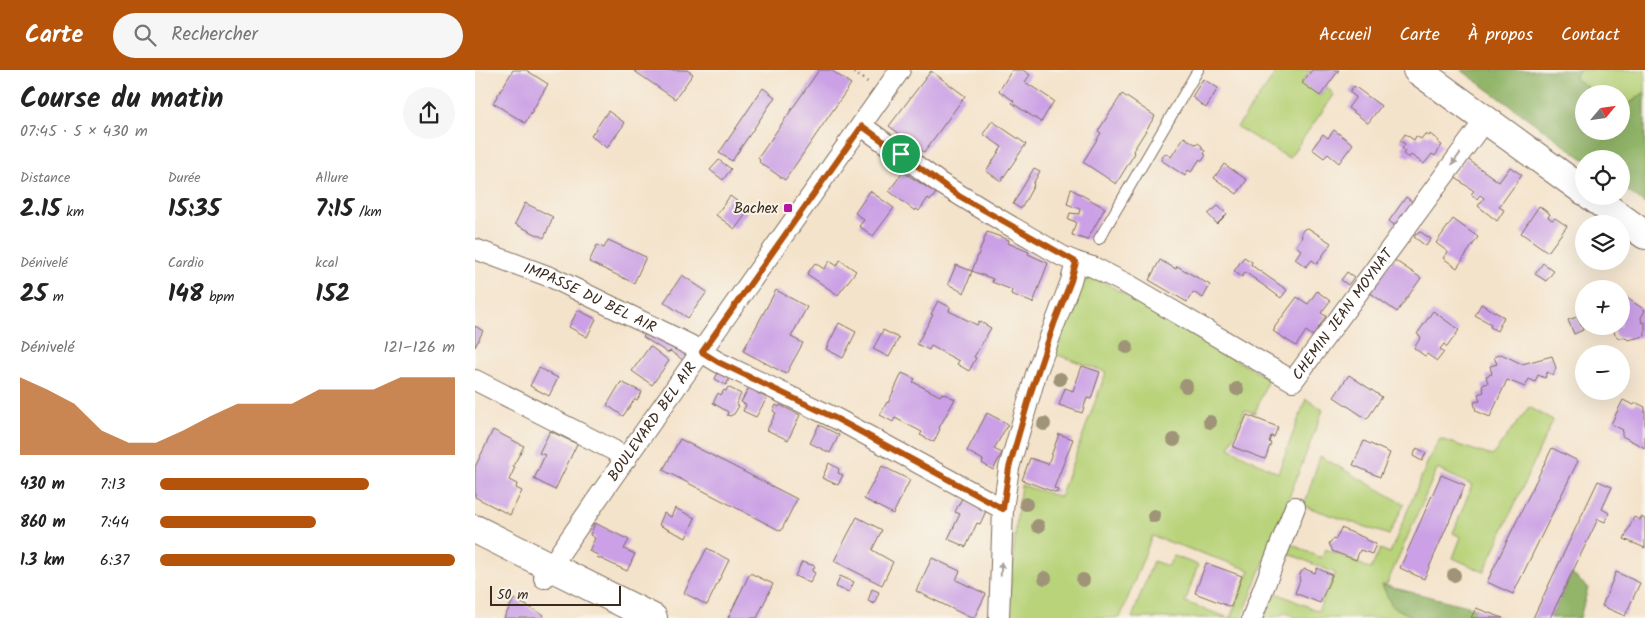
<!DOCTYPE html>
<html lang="fr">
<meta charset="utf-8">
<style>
:root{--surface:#fff;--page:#f6f6f6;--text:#222;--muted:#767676;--accent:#b45309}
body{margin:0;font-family:Kalam,sans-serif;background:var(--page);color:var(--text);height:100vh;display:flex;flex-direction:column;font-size:19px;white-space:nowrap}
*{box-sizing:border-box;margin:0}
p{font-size:16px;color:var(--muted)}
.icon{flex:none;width:28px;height:28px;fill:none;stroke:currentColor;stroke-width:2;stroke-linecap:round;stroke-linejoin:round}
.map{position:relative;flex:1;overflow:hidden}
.sheet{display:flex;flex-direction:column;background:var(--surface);width:475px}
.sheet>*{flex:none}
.needle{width:32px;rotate:61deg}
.fabs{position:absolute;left:1100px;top:15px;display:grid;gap:10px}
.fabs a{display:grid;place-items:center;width:55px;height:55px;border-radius:50%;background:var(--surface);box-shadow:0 5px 20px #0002;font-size:25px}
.scale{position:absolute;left:15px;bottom:12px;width:131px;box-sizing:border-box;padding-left:5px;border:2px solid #3b2a1e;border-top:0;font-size:14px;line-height:18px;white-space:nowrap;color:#3b2a1e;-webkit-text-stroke:4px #f7f3e8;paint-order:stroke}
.pin{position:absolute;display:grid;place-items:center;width:42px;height:42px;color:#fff;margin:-21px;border:2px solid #fff;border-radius:50%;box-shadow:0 1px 5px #0007}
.round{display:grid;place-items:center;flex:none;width:52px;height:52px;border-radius:26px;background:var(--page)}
.head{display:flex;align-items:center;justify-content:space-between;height:85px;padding:0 20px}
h1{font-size:28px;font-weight:800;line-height:38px}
.stats{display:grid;grid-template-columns:repeat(3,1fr);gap:8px;height:85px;padding:5px 20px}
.stats div{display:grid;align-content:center}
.stats b{font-size:25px;font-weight:800}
.stats small{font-size:14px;font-weight:400}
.stats p{font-size:14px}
.chart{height:140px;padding:10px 20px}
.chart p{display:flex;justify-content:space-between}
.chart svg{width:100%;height:90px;margin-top:5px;fill:var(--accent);opacity:.7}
ul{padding:0 20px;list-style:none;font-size:16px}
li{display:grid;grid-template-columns:80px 60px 1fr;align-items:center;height:38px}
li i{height:12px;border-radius:6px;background:var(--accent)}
header{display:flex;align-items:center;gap:30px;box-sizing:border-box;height:70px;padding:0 25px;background:var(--accent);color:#fff}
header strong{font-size:24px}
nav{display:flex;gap:28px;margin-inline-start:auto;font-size:18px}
.search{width:350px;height:45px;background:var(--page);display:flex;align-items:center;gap:12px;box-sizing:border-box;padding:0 18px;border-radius:28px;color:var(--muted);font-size:19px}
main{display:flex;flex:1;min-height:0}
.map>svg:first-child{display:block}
.green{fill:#b8d379;stroke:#7a7e4c}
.forest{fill:#92b569;stroke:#667044}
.building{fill:#cba0e6}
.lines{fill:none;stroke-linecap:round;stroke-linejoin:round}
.lane-casing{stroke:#7c6b5b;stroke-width:12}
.street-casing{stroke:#7c6b5b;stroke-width:22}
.secondary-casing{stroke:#7c6b5b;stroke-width:30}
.path{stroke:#7c6b5b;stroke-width:3;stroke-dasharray:1 4;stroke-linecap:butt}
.lane{stroke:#fff;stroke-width:10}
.street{stroke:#fff;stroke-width:20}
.secondary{stroke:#fff;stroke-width:28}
.tree{fill:#9f9478}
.oneway{fill:#a79f9a}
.route-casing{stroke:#fff;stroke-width:10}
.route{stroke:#b45309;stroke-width:6}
.poi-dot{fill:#b5179e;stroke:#f7f3e8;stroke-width:2}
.labels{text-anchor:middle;stroke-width:4;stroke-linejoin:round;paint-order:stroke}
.poi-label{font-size:15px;fill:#3b2a1e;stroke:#f7f3e8;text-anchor:end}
.street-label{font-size:15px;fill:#3b2a1e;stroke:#f7f3e8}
</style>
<header>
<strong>Carte</strong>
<div class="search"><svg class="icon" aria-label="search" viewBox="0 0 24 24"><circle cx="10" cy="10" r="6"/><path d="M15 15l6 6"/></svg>Rechercher</div>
<nav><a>Accueil</a><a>Carte</a><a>À propos</a><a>Contact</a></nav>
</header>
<main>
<section class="sheet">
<div class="head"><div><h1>Course du matin</h1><p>07:45 · 5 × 430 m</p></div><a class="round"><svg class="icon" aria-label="share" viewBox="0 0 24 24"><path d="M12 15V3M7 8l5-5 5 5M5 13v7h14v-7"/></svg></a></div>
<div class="stats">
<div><p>Distance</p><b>2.15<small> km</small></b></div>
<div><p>Durée</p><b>15:35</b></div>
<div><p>Allure</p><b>7:15<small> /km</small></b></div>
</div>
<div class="stats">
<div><p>Dénivelé</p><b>25<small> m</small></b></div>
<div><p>Cardio</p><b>148<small> bpm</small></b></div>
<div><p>kcal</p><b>152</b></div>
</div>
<div class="chart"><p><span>Dénivelé</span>121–126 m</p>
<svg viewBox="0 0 160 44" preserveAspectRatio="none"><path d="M0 44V6L10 12L20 19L30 32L40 38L50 38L60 32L70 25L80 19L90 19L100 19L110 12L120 12L130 12L140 6L150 6L160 6V44z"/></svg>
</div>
<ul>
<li><b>430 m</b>7:13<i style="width:71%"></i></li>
<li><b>860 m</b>7:44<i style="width:53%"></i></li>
<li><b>1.3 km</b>6:37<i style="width:100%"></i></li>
</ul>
</section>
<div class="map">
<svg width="1170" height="548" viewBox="0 0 1170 548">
<rect width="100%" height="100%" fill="#f7f3e8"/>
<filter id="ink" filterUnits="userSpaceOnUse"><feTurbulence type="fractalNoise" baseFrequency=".02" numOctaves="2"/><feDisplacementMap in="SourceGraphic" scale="10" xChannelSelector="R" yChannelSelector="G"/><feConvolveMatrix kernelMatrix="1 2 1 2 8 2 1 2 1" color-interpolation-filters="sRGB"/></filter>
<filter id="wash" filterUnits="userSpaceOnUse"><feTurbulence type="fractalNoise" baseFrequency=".0096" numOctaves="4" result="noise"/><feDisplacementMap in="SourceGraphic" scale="20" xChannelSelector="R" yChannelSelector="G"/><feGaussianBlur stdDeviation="1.12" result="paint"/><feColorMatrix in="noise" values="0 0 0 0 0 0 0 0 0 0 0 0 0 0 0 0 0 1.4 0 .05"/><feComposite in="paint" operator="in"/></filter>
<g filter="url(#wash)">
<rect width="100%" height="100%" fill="#f4e3cb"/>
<path class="green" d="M 803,0 L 836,0 L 827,12 L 845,26 L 852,17 L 859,25 L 814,88 L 762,57 Z
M 1105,0 L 1170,0 L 1170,22 L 1146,40 L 1146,24 L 1122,24 L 1099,8 Z
M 622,208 L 793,309 L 780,343 L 770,340 L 754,378 L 803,403 L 831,329 L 848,340 L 767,548 L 755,548 L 775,500 L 677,466 L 645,548 L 532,548 L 542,447 L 546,415 L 585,427 L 631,302 L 580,284 L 607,211 Z
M 1054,337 L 1078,350 L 1009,502 L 978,488 L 986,467 L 978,463 L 997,415 L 962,399 L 911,516 L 907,515 L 917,536 L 940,548 L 823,548 L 811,543 L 796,548 L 789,548 L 799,522 L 843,541 L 860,503 L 812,483 L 816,474 L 846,488 L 851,479 L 896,499 L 905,479 L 915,483 L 953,391 L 965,369 L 1017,386 Z
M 845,386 L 929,434 L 914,465 L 829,436 Z
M 699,486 L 723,495 L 710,532 L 754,548 L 657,548 L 678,491 L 693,496 Z"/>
<path class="forest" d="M 986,0 L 1105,0 L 1099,8 L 1122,24 L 1109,24 L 1109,61 L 1146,61 L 1146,40 L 1170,22 L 1170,134 L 1146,116 L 1146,89 L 1109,89 Z
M 1097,504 L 1113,518 L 1105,548 L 1075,548 Z
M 907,515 L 1001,538 L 996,548 L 940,548 L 917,536 Z"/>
<g id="blocks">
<path class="building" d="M 38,0 L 51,0 L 73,14 L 50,53 L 18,33 Z
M 158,0 L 212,0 L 218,4 L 200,29 Z
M 344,0 L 356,0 L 376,14 L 310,110 L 284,92 L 285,90 L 283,88 Z
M 537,0 L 548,0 L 555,5 L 550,12 L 579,31 L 566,52 L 537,33 L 539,31 L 524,21 Z
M 837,0 L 864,0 L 845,26 L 827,13 Z
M 456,1 L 490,26 L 449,82 L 414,56 Z
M 728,9 L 743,18 L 731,38 L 717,27 Z
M 879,16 L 906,36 L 893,53 L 873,38 L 881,27 L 874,22 Z
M 288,18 L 300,27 L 257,91 L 244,83 Z
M 647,24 L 680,46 L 658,81 L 660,83 L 641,114 L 608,92 L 626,63 L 623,61 Z
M 133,41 L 150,53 L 132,78 L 116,66 Z
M 517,51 L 551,74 L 526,111 L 511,101 L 527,77 L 508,64 Z
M 859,60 L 878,74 L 864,93 L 853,84 L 849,88 L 837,79 L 848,64 L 853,68 Z
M 930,64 L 939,70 L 941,66 L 946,69 L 950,64 L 954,66 L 955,64 L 964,71 L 963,73 L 967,75 L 960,86 L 957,84 L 949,94 L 936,85 L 934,88 L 928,84 L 930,81 L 927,78 L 930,74 L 925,71 Z
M 709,67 L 720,74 L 723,73 L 727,76 L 727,79 L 730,81 L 729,84 L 731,85 L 727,91 L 725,89 L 716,102 L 713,100 L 710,106 L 686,90 L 690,83 L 696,87 Z
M 991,88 L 1024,112 L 1035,97 L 1047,105 L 1024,137 L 1029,140 L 1022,151 L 1003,136 L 1009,128 L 1005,125 L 1002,129 L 996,124 L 999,121 L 978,106 Z
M 244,90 L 256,99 L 248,110 L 235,100 Z
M 749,94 L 772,110 L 762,124 L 739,108 Z
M 559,98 L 565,101 L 558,114 L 559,115 L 546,139 L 538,134 Z
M 428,102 L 461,123 L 456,130 L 453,128 L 444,141 L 441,139 L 440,141 L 414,121 Z
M 596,119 L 630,138 L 612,170 L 597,165 L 601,152 L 593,149 L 595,143 L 604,144 L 605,139 L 592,134 Z
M 395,121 L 419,138 L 398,166 L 384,156 L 389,150 L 380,143 Z
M 255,126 L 274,140 L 260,159 L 241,145 Z
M 931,127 L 939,133 L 922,157 L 914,151 Z
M 50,133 L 78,147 L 69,168 L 40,154 Z
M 743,136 L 752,144 L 742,154 L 733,144 Z
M 1064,136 L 1075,144 L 1073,147 L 1077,150 L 1080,148 L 1092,156 L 1073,182 L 1046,163 Z
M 978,149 L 1003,167 L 982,198 L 968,188 L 973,182 L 961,173 Z
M 833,158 L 856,173 L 842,194 L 837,190 L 831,197 L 820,189 L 826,180 L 821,176 L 827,167 L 826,163 L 829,159 Z
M 944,161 L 956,169 L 951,176 L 939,167 Z
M 512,162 L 534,170 L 533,173 L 554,182 L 553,184 L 573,193 L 558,233 L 536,224 L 537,220 L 517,212 L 518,209 L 497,201 Z
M 133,170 L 171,187 L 159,213 L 114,192 L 122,175 L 129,178 Z
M 769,187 L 777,192 L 776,195 L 812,220 L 806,228 L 770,202 L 767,207 L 759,201 Z
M 918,189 L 946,208 L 922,242 L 894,222 Z
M 365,190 L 381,201 L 363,225 L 332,204 L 340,193 L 349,199 L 355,191 L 362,196 Z
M 685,190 L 701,199 L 702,196 L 735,215 L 728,228 L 718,222 L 712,232 L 674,210 Z
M 1068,193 L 1079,201 L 1071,211 L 1060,204 Z
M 481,195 L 497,201 L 489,223 L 473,214 Z
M 872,202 L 879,207 L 873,215 L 866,210 Z
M 207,205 L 232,222 L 213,248 L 189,232 Z
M 301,220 L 332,237 L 316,267 L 328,273 L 311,304 L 268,281 Z
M 842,221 L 855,231 L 846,243 L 851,246 L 838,266 L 831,261 L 821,276 L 798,261 L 800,259 L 799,258 L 822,227 L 833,234 Z
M 1146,224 L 1170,240 L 1166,248 L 1167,253 L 1170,252 L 1170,266 L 1153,270 L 1150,267 L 1144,268 L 1140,265 L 1139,261 L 1140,258 L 1138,256 L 1146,256 Z
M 463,231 L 475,237 L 474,241 L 502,255 L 504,251 L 516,258 L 499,287 L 501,288 L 494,301 L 482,294 L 484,291 L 456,276 L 454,280 L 442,274 L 458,245 L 456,244 Z
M 1006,234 L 1029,247 L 1022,261 L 1015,257 L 1016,254 L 1000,245 Z
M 103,240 L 121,249 L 112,267 L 94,257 Z
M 958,241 L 984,260 L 972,277 L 969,274 L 965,279 L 969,282 L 962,291 L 952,284 L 950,286 L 939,278 L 946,267 L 942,264 Z
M 1102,247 L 1108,260 L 1099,264 L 1093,250 Z
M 364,253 L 381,262 L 368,288 L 351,279 Z
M 0,256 L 8,261 L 0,277 Z
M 172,260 L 214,281 L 208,290 L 195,281 L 193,283 L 168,267 Z
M 408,260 L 424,268 L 414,287 L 398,279 Z
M 175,276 L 194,291 L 177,315 L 157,301 Z
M 1026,284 L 1047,294 L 1077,286 L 1081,298 L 1078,305 L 1072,302 L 1070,308 L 1063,305 L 1060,312 L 1054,309 L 1050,317 L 1032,310 L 1015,347 L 1001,341 L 999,332 L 1005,331 L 1003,324 L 1009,322 L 1007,315 L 1013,313 L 1011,306 L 1017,304 L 1015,296 L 1022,294 L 1019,287 Z
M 607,296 L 625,302 L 616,329 L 612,328 L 607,343 L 584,335 L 590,318 L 598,321 Z
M 64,298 L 83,308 L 74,326 L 55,316 Z
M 244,300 L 255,308 L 251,315 L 240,309 Z
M 427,303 L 440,309 L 438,312 L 465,326 L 467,323 L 480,329 L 464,358 L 465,359 L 459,372 L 445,365 L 447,362 L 420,348 L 418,352 L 405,345 L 412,332 L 413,333 Z
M 874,305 L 907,327 L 892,349 L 859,327 Z
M 146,312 L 167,322 L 162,330 L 160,329 L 148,346 L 132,335 Z
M 276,314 L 284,318 L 282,323 L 292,328 L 281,347 L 268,341 L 271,335 L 266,332 Z
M 253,317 L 266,324 L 261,334 L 264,336 L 259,344 L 255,346 L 252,345 L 253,342 L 238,333 L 243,323 L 246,325 L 249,320 L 251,321 Z
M 1148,330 L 1158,335 L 1162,333 L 1170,337 L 1170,378 L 1147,366 L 1147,363 L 1148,360 L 1136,354 Z
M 301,335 L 304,337 L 305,335 L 325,345 L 313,370 L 292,360 L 301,343 L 298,341 Z
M 512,343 L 533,354 L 519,379 L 527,383 L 518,400 L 507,393 L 508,390 L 492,381 Z
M 772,345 L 803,357 L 799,367 L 796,366 L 794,372 L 796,373 L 790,389 L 758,377 Z
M 344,355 L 364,365 L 355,383 L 335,373 Z
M 18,360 L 49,376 L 38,396 L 40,397 L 34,410 L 42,414 L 41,418 L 47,421 L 35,445 L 0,427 L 0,397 Z
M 75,361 L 102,374 L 80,420 L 59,409 L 70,385 L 64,383 Z
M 584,364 L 598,369 L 579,418 L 583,420 L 582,423 L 547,410 L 555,388 L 573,394 Z
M 205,369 L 322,429 L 306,461 L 188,400 Z
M 889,371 L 915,383 L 905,407 L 878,395 Z
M 942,378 L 951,383 L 947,391 L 938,386 Z
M 1077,378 L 1103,391 L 1038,524 L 1012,512 Z
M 354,393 L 364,399 L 363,403 L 368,405 L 363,415 L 347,408 Z
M 407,396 L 435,410 L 418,444 L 389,429 Z
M 966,405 L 990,415 L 949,509 L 925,498 Z
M 1123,411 L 1137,417 L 1127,439 L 1134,443 L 1130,452 L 1123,449 L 1075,548 L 1058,548 Z
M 487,428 L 511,441 L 505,454 L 502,453 L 491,477 L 473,469 L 485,444 L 480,442 Z
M 200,438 L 220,448 L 211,468 L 184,455 L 189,443 L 196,447 Z
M 382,447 L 407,460 L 397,480 L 418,492 L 407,515 L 359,491 Z
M 1159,447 L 1165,450 L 1166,447 L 1170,449 L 1170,478 L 1149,469 Z
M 120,453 L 154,470 L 149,479 L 160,484 L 152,501 L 122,487 L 123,485 L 114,481 L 120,468 L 115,465 Z
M 866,458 L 890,468 L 890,469 L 901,474 L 897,484 L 885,480 L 881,490 L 857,481 L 857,479 L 854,474 L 855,472 L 857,470 L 861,469 Z
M 232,478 L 254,490 L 232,535 L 209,523 Z
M 457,488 L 485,501 L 481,510 L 511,524 L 499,548 L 496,548 L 441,521 Z
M 327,492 L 340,496 L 337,501 L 340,503 L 335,513 L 320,506 Z
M 731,493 L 767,506 L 756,537 L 720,523 Z
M 842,498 L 857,505 L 845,533 L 820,523 L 825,510 L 824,508 L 826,502 L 830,499 L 840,503 Z
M 1141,502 L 1165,513 L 1150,546 L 1127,536 Z
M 275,503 L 298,514 L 282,548 L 253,548 Z
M 365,506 L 379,512 L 374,522 L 361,517 Z
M 397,519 L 404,522 L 399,534 L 393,531 Z
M 39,529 L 69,545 L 67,548 L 29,548 Z
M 1001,538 L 1028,548 L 996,548 Z"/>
</g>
</g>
<g filter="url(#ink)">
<use href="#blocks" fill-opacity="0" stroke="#7c6b5b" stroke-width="1"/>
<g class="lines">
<defs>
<path id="lane" d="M 624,169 L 723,0"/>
<g id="street">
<path id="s1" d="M 387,56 L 465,113 L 527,151 L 587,186 L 601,192 L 618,197 L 654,215 L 818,311 L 1010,50"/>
<path id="s2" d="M 0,179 L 78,208 L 215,275 L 243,292 L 362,349 L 528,439"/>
<path d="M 0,310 L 138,380 L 151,389"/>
<path id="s3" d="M 69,508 L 87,480 L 134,412 L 425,0"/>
<path d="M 524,548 L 528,439 L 534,398 L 561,304 L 596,211 L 601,192"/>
<path d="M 777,548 L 820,437"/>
</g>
<path id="secondary" d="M 942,0 L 1109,121
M 1116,126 L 1170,165
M 0,459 L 178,548"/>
</defs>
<use href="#lane" class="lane-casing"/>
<use href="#street" class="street-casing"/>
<use href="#secondary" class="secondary-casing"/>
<path class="path" d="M 375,0 L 394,13"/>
<use href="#lane" class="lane"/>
<use href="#street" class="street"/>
<use href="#secondary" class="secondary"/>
</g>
<g class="tree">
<circle cx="652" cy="277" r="7"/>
<circle cx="585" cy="309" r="7"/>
<circle cx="711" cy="316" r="7"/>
<circle cx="762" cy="319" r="7"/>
<circle cx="735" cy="352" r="7"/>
<circle cx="569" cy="354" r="7"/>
<circle cx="699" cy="370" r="7"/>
<circle cx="551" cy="434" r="7"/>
<circle cx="679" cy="446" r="7"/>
<circle cx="563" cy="456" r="7"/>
<circle cx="979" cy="505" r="7"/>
<circle cx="570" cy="508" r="7"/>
<circle cx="608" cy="510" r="7"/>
</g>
<defs><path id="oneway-solid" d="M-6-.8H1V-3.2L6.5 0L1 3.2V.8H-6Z" transform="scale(1.25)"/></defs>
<g class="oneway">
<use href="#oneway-solid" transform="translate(981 89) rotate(126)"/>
<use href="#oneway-solid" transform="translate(526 499) rotate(-88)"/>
</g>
</g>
<g class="lines" filter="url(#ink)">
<defs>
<path id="route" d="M 387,56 L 484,126 L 601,192 L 596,211 L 579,254 L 556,322 L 534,398 L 528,439 L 362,349 L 243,292 L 227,282 Z"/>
</defs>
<use href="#route" class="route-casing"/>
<use href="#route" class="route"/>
</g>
<rect class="poi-dot" x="308" y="133" width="10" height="10" rx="2.5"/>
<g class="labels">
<g class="poi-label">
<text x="303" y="143">Bachex</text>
</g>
<g class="street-label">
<text dy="5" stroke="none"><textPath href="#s2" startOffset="125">IMPASSE DU BEL AIR</textPath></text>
<text dy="5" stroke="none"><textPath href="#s1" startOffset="585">CHEMIN JEAN MOYNAT</textPath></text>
<text dy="5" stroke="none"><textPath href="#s3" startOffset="190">BOULEVARD BEL AIR</textPath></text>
</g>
</g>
</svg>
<div class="fabs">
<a><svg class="needle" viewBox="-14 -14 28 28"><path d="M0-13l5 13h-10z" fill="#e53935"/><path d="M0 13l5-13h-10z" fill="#767676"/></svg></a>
<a><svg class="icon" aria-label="locate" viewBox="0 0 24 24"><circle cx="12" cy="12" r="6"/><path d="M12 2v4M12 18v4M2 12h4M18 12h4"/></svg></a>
<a><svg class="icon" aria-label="layers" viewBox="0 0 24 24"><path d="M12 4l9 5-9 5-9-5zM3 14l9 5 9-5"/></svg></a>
<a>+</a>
<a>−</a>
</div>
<div class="scale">50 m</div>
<div class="pin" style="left:426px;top:84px;background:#1e9e55"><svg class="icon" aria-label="arrive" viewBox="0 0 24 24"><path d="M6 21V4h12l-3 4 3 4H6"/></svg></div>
</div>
</main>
